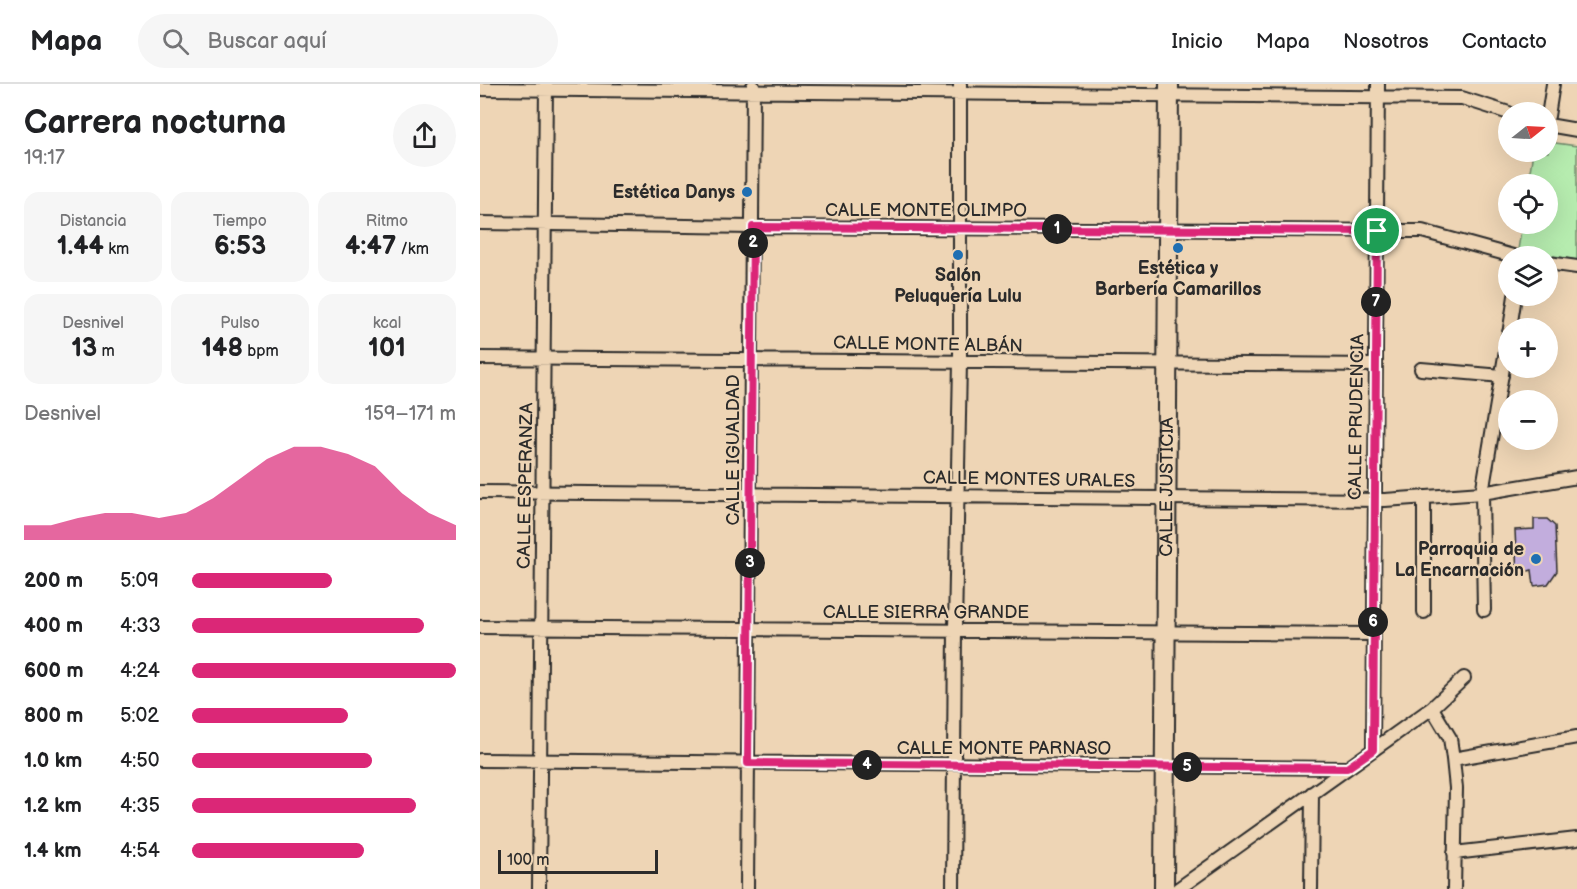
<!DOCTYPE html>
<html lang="es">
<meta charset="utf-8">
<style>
:root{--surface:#fff;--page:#f6f6f6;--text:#202124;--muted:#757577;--line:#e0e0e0;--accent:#db2777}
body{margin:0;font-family:"Balsamiq Sans",sans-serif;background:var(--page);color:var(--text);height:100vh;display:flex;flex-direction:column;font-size:22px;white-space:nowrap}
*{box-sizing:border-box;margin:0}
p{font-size:20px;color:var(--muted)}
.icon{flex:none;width:33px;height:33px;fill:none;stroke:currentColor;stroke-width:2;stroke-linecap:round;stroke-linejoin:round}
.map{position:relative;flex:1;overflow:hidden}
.side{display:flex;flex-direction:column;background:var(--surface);width:480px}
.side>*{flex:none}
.needle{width:39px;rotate:72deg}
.fabs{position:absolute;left:1018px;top:18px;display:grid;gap:12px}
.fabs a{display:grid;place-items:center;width:60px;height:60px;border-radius:50%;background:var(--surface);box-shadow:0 6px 24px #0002;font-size:30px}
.scale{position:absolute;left:18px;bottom:15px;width:160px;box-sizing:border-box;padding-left:6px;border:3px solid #2b2b2b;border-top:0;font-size:16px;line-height:21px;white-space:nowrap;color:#2b2b2b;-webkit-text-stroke:4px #eed5b5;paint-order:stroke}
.pin{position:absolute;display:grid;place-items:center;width:51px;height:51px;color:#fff;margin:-26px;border:3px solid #fff;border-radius:50%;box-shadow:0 2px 6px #0007}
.km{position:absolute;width:30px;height:30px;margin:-15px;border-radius:50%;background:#222;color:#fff;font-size:16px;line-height:30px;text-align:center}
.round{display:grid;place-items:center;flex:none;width:63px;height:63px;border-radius:32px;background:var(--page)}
.headline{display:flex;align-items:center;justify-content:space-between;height:102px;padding:0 24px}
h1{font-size:33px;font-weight:600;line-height:45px}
.metrics{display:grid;grid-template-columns:repeat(3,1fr);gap:9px;height:102px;padding:6px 24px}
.metrics div{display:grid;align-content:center;border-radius:15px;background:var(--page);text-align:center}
.metrics b{font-size:26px;font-weight:600}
.metrics small{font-size:16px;font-weight:400}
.metrics p{font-size:16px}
.chart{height:168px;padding:12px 24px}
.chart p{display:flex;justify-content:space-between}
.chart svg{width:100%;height:108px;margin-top:6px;fill:var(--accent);opacity:.7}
ul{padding:0 24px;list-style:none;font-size:20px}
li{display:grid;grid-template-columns:96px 72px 1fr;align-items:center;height:45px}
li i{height:15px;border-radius:8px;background:var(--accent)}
header{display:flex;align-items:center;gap:36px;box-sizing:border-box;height:84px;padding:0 30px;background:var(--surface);border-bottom:2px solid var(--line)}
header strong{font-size:28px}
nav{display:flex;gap:33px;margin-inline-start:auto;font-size:21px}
.search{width:420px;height:54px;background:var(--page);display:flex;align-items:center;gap:15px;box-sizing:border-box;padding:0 21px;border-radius:33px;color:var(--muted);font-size:22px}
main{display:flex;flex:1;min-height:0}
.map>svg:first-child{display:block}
.green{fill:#b6ecaf;stroke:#708c6d;stroke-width:1.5}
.building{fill:#c2addd;stroke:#2b2b2b;stroke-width:1.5}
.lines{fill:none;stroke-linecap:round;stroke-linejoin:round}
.street-casing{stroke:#2b2b2b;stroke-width:16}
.secondary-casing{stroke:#2b2b2b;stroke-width:22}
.street{stroke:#eed5b5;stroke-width:12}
.secondary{stroke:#eed5b5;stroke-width:18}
.route-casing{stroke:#fff;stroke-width:12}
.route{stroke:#db2777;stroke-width:8}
.poi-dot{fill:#1f6fb2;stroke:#eed5b5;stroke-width:2}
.labels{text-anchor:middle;stroke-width:4.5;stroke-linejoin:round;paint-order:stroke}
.poi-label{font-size:18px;font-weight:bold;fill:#2b2b2b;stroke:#eed5b5;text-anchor:end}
.street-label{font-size:18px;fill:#2b2b2b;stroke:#eed5b5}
</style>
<header>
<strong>Mapa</strong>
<div class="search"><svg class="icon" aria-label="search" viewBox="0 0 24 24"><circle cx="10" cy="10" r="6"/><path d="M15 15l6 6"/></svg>Buscar aquí</div>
<nav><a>Inicio</a><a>Mapa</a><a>Nosotros</a><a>Contacto</a></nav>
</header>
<main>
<section class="side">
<div class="headline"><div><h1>Carrera nocturna</h1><p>19:17</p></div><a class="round"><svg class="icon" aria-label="share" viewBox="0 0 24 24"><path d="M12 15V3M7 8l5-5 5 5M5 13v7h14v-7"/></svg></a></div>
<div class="metrics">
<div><p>Distancia</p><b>1.44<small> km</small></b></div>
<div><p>Tiempo</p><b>6:53</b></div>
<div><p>Ritmo</p><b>4:47<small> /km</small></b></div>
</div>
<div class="metrics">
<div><p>Desnivel</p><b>13<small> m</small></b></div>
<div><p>Pulso</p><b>148<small> bpm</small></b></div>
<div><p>kcal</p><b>101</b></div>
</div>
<div class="chart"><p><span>Desnivel</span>159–171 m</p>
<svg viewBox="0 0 160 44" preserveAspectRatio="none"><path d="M0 44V38L10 38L20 35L30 33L40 33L50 35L60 33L70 27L80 19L90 11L100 6L110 6L120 9L130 14L140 25L150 33L160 38V44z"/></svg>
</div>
<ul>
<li><b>200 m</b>5:09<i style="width:53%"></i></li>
<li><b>400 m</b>4:33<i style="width:88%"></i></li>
<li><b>600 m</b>4:24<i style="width:100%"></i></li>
<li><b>800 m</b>5:02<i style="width:59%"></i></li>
<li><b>1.0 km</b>4:50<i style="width:68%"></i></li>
<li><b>1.2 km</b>4:35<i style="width:85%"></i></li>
<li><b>1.4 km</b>4:54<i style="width:65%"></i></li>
</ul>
</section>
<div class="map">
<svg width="1097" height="805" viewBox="0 0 1097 805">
<rect width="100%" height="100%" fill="#eed5b5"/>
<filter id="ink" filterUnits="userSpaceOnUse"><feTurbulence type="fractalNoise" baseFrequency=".0167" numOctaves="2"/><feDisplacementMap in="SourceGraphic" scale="12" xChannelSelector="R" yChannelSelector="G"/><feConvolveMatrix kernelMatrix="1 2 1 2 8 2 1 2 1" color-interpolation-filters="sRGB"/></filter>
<g filter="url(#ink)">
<path class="green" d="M 1068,58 L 1097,62 L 1097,176 L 1038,166 L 1042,140 L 1068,140 L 1068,100 L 1048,100 L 1053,68 L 1068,68 Z"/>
<path class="building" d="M 1054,435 L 1067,435 L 1075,442 L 1077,487 L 1068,500 L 1054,502 L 1052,486 L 1037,490 L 1035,446 L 1054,445 Z"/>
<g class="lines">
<defs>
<path id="street" d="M 0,5 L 982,14 L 1029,29
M 1068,32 L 1073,0
M 1068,41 L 1097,46
M 0,139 L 273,143 L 942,147 L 1033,172
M 1068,179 L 1097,183
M 1030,244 L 1035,212
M 0,274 L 895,281
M 941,285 L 1022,292
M 0,408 L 905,416 L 1002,409 L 1097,393
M 1004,526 L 1002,409 L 1029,248
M 944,528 L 944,413
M 0,543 L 893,550
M 952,624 L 970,654 L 973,675 L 976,704 L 974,805
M 893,666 L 898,0
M 973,675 L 1097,653
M 0,676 L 867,684
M 974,769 L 1097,755
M 59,805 L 66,0
M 267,805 L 273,2
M 473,805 L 475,545 L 480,278 L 480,0
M 698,805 L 952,624 L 984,594
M 831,805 L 832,709"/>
<g id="secondary">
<path id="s1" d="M 684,805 L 689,0"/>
</g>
</defs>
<use href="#street" class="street-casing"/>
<use href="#secondary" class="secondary-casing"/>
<use href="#street" class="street"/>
<use href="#secondary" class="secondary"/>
</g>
</g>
<g class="lines" filter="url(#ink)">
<defs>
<path id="route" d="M 273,143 L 897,147 L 893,666 L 867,684 L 268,679 Z"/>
</defs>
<use href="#route" class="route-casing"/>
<use href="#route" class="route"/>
</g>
<g class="poi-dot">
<circle cx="267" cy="108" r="6"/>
<circle cx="698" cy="164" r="6"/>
<circle cx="478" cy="171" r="6"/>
<circle cx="1056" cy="475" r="6"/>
</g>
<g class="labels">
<g class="poi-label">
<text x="255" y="114">Estética Danys</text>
<text x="698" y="190" text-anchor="middle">Estética y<tspan x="698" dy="21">Barbería Camarillos</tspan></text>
<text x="478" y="197" text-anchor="middle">Salón<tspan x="478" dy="21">Peluquería Lulu</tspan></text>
<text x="1044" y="471">Parroquia de<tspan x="1044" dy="21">La Encarnación</tspan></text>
</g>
<g class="street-label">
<text x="446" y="132">CALLE MONTE OLIMPO</text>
<text transform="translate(448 260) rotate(1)" y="6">CALLE MONTE ALBÁN</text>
<text transform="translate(876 333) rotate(-89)" y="6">CALLE PRUDENCIA</text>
<text transform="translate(253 366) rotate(-90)" y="6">CALLE IGUALDAD</text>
<text transform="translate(549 395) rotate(1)" y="6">CALLE MONTES URALES</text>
<text transform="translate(45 402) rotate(-89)" y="6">CALLE ESPERANZA</text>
<text dy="6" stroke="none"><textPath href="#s1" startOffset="402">CALLE JUSTICIA</textPath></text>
<text x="446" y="534">CALLE SIERRA GRANDE</text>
<text x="524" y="670">CALLE MONTE PARNASO</text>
</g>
</g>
</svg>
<div class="fabs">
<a><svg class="needle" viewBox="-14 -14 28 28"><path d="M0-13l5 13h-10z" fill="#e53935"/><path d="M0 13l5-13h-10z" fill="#757577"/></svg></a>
<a><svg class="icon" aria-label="locate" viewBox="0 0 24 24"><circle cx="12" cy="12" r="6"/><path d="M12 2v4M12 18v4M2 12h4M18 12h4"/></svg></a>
<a><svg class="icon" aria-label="layers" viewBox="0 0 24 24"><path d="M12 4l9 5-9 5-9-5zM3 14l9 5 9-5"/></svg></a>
<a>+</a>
<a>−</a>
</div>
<div class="scale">100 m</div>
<div class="pin" style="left:897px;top:147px;background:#1e9e55"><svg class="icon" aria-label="arrive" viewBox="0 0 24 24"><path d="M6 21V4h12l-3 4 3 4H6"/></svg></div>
<b class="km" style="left:577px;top:145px">1</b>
<b class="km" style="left:273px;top:159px">2</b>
<b class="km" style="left:270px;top:479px">3</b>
<b class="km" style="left:387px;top:681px">4</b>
<b class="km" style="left:707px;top:683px">5</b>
<b class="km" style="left:893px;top:538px">6</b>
<b class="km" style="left:896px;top:218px">7</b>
</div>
</main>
